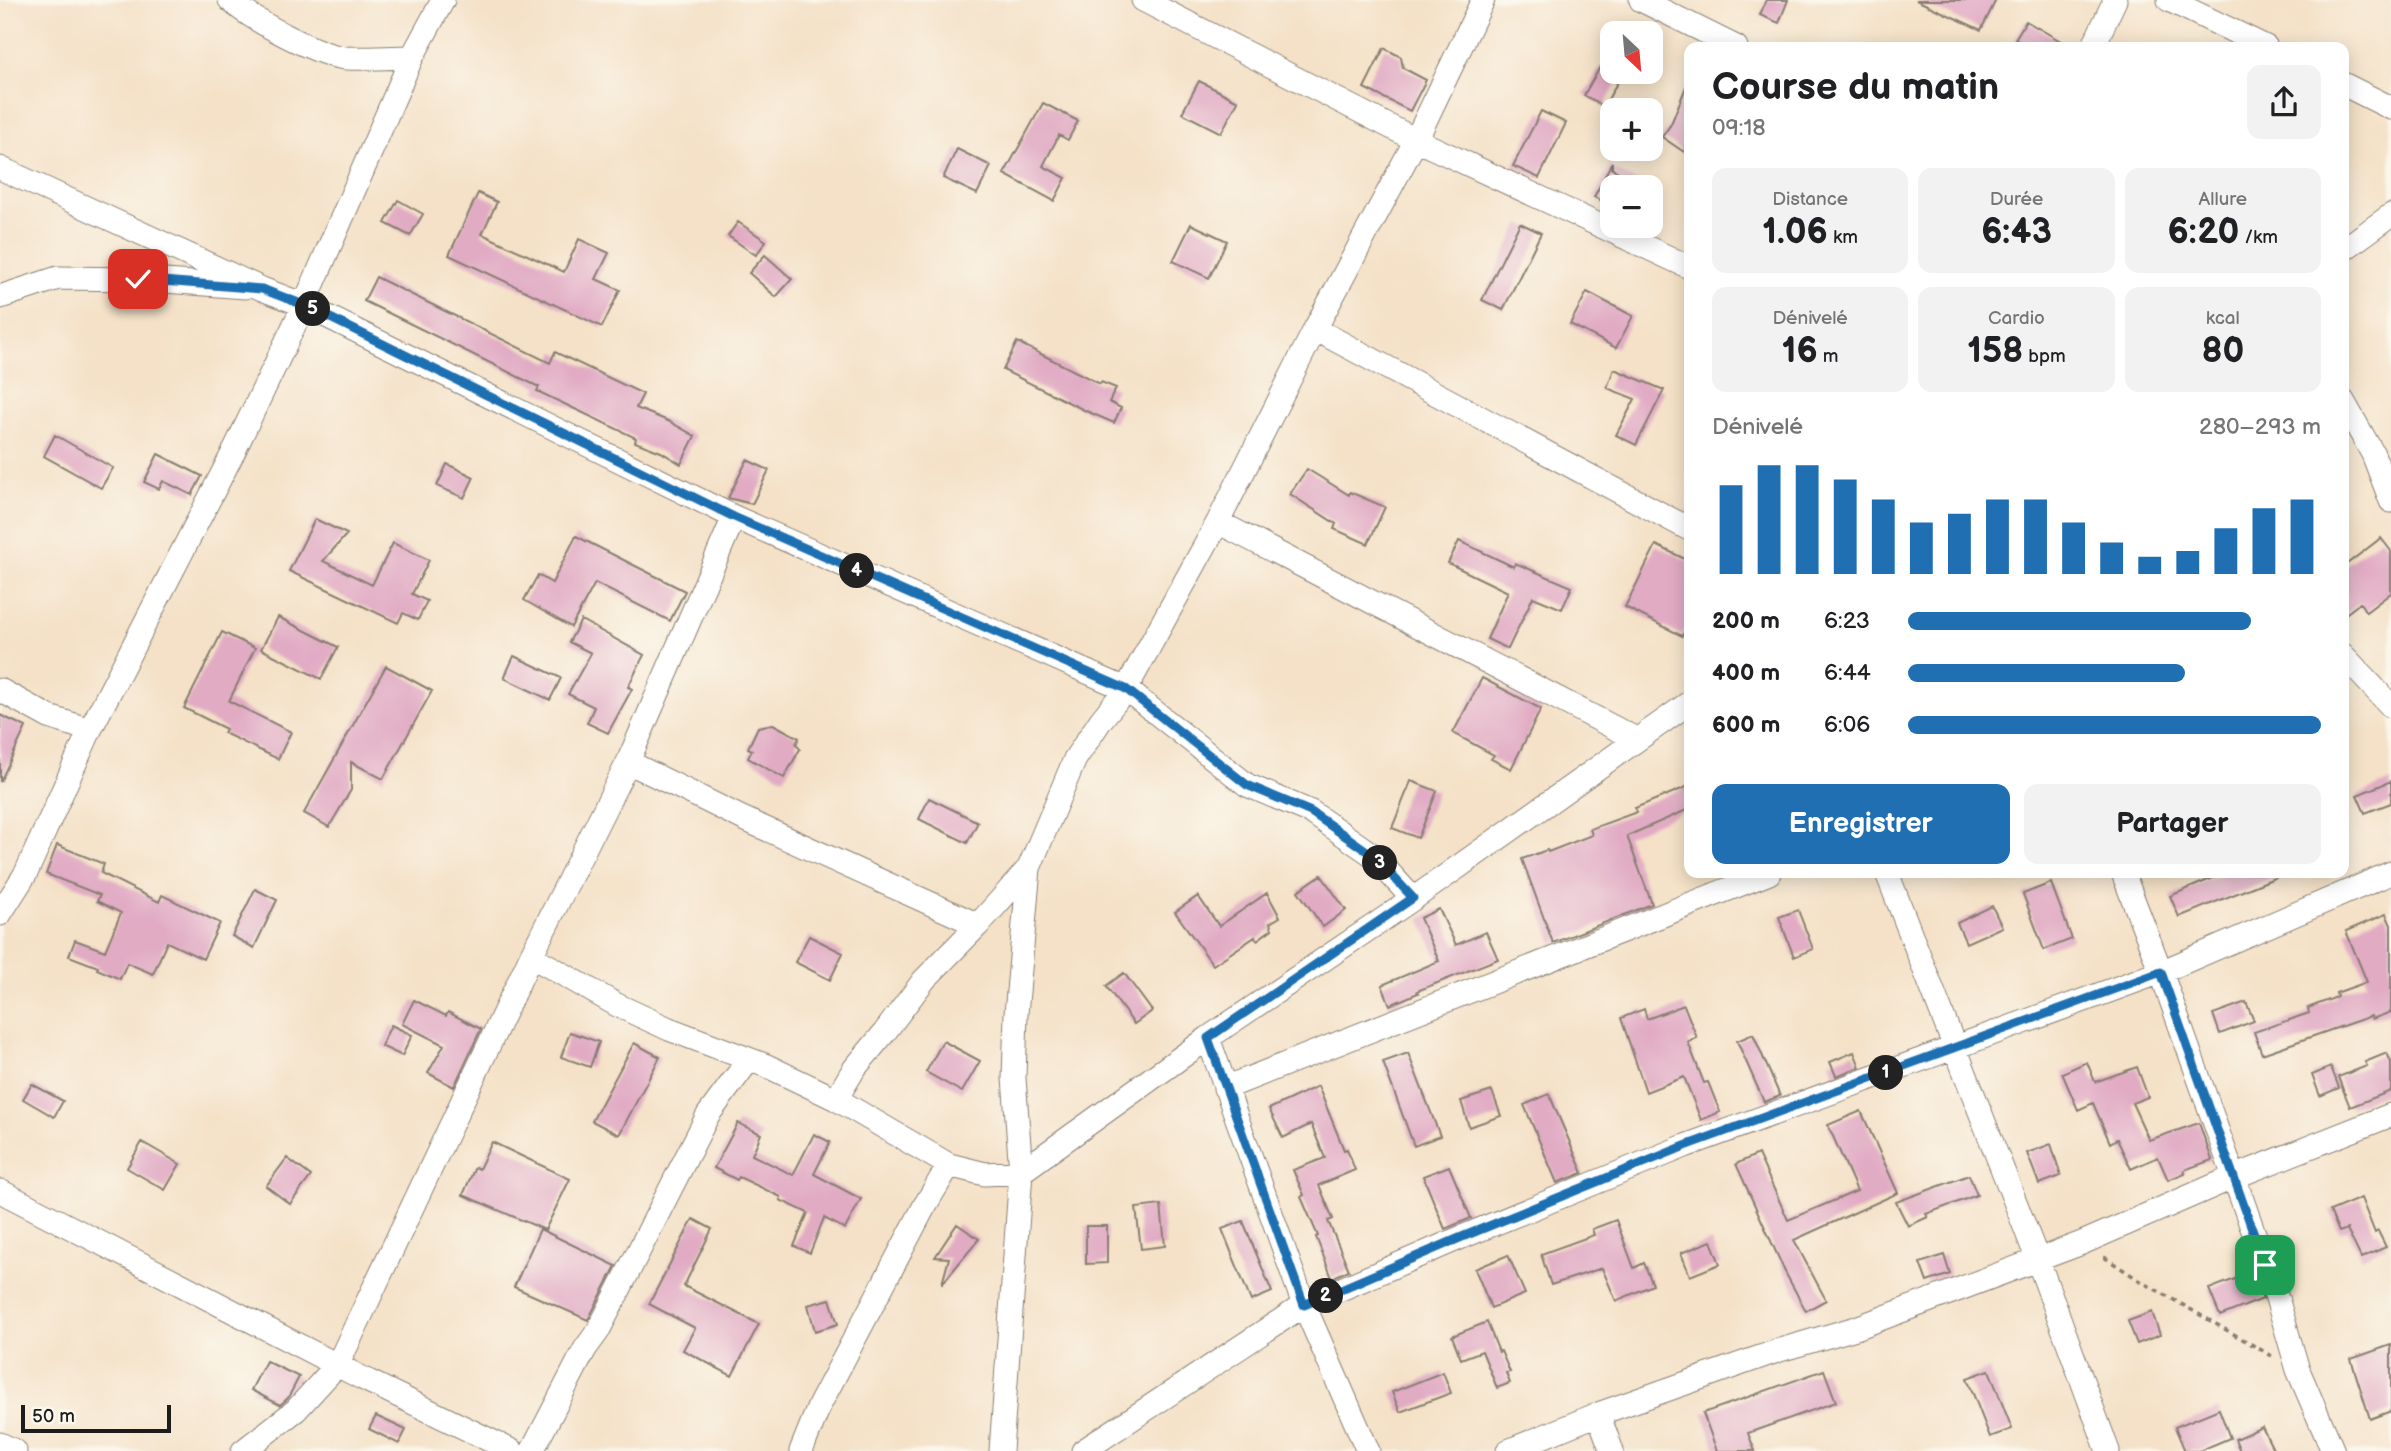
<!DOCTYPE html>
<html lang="fr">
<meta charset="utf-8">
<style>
:root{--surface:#fff;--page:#f2f2f2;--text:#202124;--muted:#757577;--accent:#1f6fb2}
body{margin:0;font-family:"Balsamiq Sans",sans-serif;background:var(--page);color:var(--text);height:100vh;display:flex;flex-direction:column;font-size:26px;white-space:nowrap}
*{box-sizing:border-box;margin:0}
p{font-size:23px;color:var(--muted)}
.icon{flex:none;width:38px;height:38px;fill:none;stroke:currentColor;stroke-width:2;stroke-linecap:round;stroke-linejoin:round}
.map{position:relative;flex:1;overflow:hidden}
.side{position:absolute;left:1684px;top:42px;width:665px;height:836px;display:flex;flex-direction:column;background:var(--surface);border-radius:14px;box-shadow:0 4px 18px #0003}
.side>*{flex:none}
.needle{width:46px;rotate:154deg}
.controls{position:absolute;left:1600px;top:21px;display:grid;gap:14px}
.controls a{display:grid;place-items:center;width:63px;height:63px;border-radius:14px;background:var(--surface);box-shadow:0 4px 18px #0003;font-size:35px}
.scale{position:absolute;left:21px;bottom:18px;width:150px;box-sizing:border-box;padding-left:7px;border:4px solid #1c1c1c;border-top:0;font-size:19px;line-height:24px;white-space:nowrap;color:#1c1c1c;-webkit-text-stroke:5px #fbf7ec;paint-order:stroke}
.pin{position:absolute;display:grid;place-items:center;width:60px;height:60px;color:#fff;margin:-30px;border-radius:14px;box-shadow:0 4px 10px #0006}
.km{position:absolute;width:35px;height:35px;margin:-18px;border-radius:50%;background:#222;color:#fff;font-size:19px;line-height:35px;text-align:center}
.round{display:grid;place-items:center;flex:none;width:74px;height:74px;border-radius:14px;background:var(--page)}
.overview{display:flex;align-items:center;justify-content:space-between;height:119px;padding:0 28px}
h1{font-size:38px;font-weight:600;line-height:52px}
.figures{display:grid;grid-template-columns:repeat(3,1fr);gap:10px;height:119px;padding:7px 28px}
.figures div{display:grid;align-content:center;border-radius:14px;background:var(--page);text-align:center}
.figures b{font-size:35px;font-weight:600}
.figures small{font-size:19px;font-weight:400}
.figures p{font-size:19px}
.chart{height:196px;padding:14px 28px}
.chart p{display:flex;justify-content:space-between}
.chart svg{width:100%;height:126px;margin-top:7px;stroke:var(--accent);stroke-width:6}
.primary-button{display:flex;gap:14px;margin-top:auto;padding:14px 28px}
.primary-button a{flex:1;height:80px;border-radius:14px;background:var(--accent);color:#fff;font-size:28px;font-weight:600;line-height:80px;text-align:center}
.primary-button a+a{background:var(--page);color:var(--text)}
ul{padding:0 28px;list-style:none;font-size:23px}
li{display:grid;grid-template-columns:112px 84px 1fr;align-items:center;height:52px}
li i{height:18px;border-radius:9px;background:var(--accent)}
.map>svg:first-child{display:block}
.building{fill:#e1abc4}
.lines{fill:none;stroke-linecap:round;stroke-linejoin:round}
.street-casing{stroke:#887e72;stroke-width:25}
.path{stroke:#887e72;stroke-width:3.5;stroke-dasharray:5 5;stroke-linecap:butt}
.street{stroke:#fff;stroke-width:23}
.route-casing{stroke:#fff;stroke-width:14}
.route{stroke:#1f6fb2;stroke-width:9}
</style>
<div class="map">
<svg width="2391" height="1451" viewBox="0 0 2391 1451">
<rect width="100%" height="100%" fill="#fbf7ec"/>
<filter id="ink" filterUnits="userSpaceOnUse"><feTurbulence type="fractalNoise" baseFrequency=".0143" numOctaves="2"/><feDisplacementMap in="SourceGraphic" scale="14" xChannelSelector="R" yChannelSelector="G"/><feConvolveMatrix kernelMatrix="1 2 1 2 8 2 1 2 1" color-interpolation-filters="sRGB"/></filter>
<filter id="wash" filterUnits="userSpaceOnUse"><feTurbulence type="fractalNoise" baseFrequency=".00686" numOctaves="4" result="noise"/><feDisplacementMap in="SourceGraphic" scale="28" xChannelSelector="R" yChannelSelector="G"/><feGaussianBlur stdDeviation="1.57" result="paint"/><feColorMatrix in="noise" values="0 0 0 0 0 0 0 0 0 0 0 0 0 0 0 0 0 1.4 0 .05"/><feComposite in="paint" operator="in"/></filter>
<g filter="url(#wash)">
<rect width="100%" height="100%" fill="#f4e1c7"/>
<g id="blocks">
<path class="building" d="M 1766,0 L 1788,0 L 1779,23 L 1760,15 Z
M 1916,0 L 1996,0 L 1981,30 Z
M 2026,21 L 2071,47 L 2028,47 L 2015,39 Z
M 1384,48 L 1401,57 L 1403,68 L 1426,80 L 1410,111 L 1364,88 Z
M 1600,67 L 1619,79 L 1604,107 L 1584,95 Z
M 1199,81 L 1238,101 L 1221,133 L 1182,113 Z
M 1688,82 L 1689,139 L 1684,152 L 1662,137 L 1671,124 Z
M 1043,103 L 1078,121 L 1068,140 L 1059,135 L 1043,166 L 1066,178 L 1054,201 L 1004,174 Z
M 1541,111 L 1566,123 L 1539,178 L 1513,166 Z
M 957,149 L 991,166 L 977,194 L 943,178 Z
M 1612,162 L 1612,169 L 1648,187 L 1612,187 L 1612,206 L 1594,197 Z
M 478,193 L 497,202 L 482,234 L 564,272 L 579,239 L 609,253 L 596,279 L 620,290 L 602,327 L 449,255 Z
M 398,200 L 423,214 L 410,236 L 385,223 Z
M 738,222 L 766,241 L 756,255 L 728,236 Z
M 1520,223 L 1541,233 L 1503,310 L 1482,300 Z
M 1191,224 L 1227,241 L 1209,278 L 1173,261 Z
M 765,255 L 792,279 L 776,297 L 749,273 Z
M 376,277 L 550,363 L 555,352 L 643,394 L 636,408 L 668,421 L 695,436 L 681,464 L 661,452 L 635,442 L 636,438 L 537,391 L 539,387 L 364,301 Z
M 1587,292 L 1633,316 L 1616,348 L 1570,324 Z
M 1017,342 L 1100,384 L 1101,382 L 1116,388 L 1109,402 L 1121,408 L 1114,423 L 1084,410 L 1003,370 Z
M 1614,369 L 1664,390 L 1636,445 L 1616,435 L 1635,399 L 1607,388 Z
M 55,435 L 113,468 L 101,488 L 44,456 Z
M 158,454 L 202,476 L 192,495 L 163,481 L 159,489 L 144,482 Z
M 747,460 L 769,470 L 752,504 L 728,498 Z
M 447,464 L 474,477 L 464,498 L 437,486 Z
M 1307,469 L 1349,495 L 1350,492 L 1385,507 L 1368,544 L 1334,529 L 1336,524 L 1290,494 Z
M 315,519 L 347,534 L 323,561 L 372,585 L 393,543 L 429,560 L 412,594 L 427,601 L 418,620 L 403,613 L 398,623 L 289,571 Z
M 576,536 L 685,591 L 670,621 L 595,583 L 571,627 L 524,600 L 538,575 L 552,583 Z
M 2381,538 L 2391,551 L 2391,593 L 2366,612 L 2360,603 L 2343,616 L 2343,567 Z
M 1459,541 L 1514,567 L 1515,563 L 1572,587 L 1562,609 L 1533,597 L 1508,649 L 1487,639 L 1508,592 L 1448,563 Z
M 1656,545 L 1689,561 L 1689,623 L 1682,636 L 1625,607 Z
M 278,617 L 338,647 L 321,679 L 261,649 Z
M 581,620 L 644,655 L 628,687 L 632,689 L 608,733 L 587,723 L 594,707 L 568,694 L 591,653 L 569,642 Z
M 222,632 L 255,648 L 229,701 L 291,732 L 278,759 L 224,733 L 226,729 L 184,708 Z
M 514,656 L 561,678 L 550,700 L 504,678 Z
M 386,666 L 432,691 L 383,779 L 351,762 L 351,790 L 329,827 L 304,813 Z
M 1482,678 L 1541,709 L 1511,769 L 1491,759 L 1494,755 L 1453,733 Z
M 0,715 L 26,727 L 0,782 Z
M 773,724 L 799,738 L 796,744 L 800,749 L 784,778 L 748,758 L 752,750 L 748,748 L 758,727 Z
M 1411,781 L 1437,791 L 1418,838 L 1392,828 Z
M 2391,781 L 2391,803 L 2365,813 L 2357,795 Z
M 1689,786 L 1689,809 L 1627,836 L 1652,904 L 1553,943 L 1522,859 L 1547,850 L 1548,852 L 1592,835 L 1590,829 L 1637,812 L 1635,808 Z
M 929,798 L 978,822 L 967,843 L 919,819 Z
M 57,845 L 104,864 L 101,873 L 159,902 L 162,895 L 220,923 L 203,959 L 167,942 L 153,974 L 127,963 L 120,979 L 97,969 L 98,967 L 69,956 L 75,940 L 105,951 L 121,913 L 97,901 L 100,895 L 46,874 Z
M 2225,873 L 2284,874 L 2179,917 L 2170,896 Z
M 1321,875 L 1346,910 L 1323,927 L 1298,891 Z
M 2051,883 L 2072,939 L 2044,950 L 2023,894 Z
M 255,889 L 277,900 L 254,948 L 232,936 Z
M 1267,893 L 1280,917 L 1270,923 L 1272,929 L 1257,940 L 1255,937 L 1213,965 L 1175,912 L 1198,896 L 1219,926 Z
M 1992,906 L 2002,927 L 1966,943 L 1957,923 Z
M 1439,909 L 1456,945 L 1486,932 L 1498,959 L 1417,991 L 1418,993 L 1390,1005 L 1382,985 L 1439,961 L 1420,918 Z
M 1798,910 L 1813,949 L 1794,957 L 1779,917 Z
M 2386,914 L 2391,925 L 2391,1012 L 2372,1019 L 2371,1016 L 2262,1054 L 2254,1032 L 2309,1013 L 2308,1008 L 2337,997 L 2336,993 L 2367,982 L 2346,931 Z
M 809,936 L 843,953 L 830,980 L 795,962 Z
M 1124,973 L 1152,1011 L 1134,1024 L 1106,986 Z
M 414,1000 L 446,1016 L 448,1012 L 481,1029 L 454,1087 L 428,1073 L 444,1045 L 402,1024 Z
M 2246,1002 L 2254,1021 L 2220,1034 L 2213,1014 Z
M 1684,1005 L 1697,1038 L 1688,1042 L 1704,1083 L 1708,1082 L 1720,1112 L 1701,1120 L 1684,1077 L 1646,1092 L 1621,1018 L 1644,1009 L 1647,1019 Z
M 391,1025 L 412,1035 L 402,1056 L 381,1046 Z
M 570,1032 L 599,1042 L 590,1067 L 561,1057 Z
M 1753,1034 L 1780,1096 L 1764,1102 L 1737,1041 Z
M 943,1041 L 980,1061 L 962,1092 L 926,1072 Z
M 634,1043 L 660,1057 L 619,1135 L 592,1121 Z
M 1854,1052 L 1860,1067 L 1836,1076 L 1830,1062 Z
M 1408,1053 L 1440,1136 L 1414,1146 L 1383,1062 Z
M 2387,1053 L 2391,1062 L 2391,1091 L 2350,1107 L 2338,1077 L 2367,1066 L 2365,1062 Z
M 2087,1062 L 2095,1082 L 2137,1067 L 2148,1097 L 2132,1103 L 2149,1140 L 2199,1123 L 2212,1160 L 2184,1170 L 2185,1173 L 2168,1180 L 2158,1157 L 2131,1169 L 2117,1139 L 2110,1143 L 2093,1103 L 2078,1110 L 2062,1073 Z
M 2331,1067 L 2339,1088 L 2320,1096 L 2312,1075 Z
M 32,1084 L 63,1101 L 54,1117 L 23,1099 Z
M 1318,1086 L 1344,1150 L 1347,1149 L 1355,1170 L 1319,1185 L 1333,1219 L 1328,1221 L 1349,1270 L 1332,1278 L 1316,1237 L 1318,1236 L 1301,1197 L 1304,1195 L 1293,1170 L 1325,1158 L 1311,1124 L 1283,1138 L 1269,1109 Z
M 1492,1091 L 1501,1116 L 1469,1127 L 1461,1101 Z
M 1549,1094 L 1583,1173 L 1557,1183 L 1524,1105 Z
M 1861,1111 L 1898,1193 L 1794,1240 L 1826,1300 L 1806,1311 L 1785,1272 L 1736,1164 L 1758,1154 L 1788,1220 L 1857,1191 L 1828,1125 Z
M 738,1123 L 761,1134 L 752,1155 L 793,1175 L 814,1134 L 830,1142 L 814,1174 L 861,1199 L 845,1229 L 824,1218 L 810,1253 L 794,1246 L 808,1213 L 780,1200 L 781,1197 L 739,1177 L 737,1180 L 714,1168 Z
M 142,1142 L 180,1164 L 165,1190 L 127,1168 Z
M 492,1142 L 570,1179 L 545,1230 L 463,1195 L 475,1167 L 479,1169 Z
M 2051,1144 L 2061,1176 L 2039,1184 L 2027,1153 Z
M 287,1158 L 311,1176 L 290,1204 L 266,1186 Z
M 1449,1166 L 1471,1218 L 1445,1229 L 1423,1176 Z
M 1969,1175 L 1977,1195 L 1926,1214 L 1928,1217 L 1908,1226 L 1896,1202 Z
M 2361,1198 L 2375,1233 L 2378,1231 L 2386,1247 L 2361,1258 L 2347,1229 L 2339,1232 L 2330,1211 Z
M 1161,1205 L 1165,1246 L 1141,1249 L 1136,1208 Z
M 693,1219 L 712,1229 L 684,1286 L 759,1324 L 732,1376 L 683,1350 L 695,1328 L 649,1304 Z
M 1616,1220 L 1634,1268 L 1644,1263 L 1653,1285 L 1616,1301 L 1602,1268 L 1551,1285 L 1541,1254 L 1594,1235 L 1592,1229 Z
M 1243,1221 L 1272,1292 L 1251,1301 L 1222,1229 Z
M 957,1224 L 979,1239 L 942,1284 L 949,1258 L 935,1257 Z
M 1086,1226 L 1107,1226 L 1107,1263 L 1086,1264 Z
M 540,1229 L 616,1266 L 588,1320 L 514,1287 Z
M 1711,1241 L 1720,1264 L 1690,1276 L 1681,1253 Z
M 1508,1255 L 1525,1294 L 1491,1308 L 1475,1269 Z
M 1944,1255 L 1950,1274 L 1927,1282 L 1920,1263 Z
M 2253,1272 L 2263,1299 L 2220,1316 L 2209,1289 Z
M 830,1299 L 838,1324 L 815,1331 L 808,1305 Z
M 2152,1312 L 2160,1335 L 2137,1344 L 2128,1321 Z
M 1487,1322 L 1499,1352 L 1501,1351 L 1510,1372 L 1506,1373 L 1510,1383 L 1497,1388 L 1482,1351 L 1461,1359 L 1452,1336 Z
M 2391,1345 L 2391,1411 L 2370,1419 L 2351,1359 Z
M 266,1361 L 299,1377 L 288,1398 L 280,1405 L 251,1390 Z
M 1824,1370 L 1836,1402 L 1748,1433 L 1755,1451 L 1717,1451 L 1703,1413 Z
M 1989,1370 L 2012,1429 L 1990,1437 L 1967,1378 Z
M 1443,1372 L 1451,1393 L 1400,1412 L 1392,1392 Z
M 2219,1409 L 2230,1438 L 2199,1451 L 2185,1451 L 2175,1427 Z
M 376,1416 L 406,1430 L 399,1444 L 369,1429 Z
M 2262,1427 L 2274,1451 L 2240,1451 L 2235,1439 Z"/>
</g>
</g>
<g filter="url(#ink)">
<use href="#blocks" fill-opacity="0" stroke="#887e72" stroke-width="2"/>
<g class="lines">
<defs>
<path id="street" d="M 230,0 C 250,19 319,56 346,58 C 368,59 390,57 412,57
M 1143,0 L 1416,140 L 1689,267
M 1641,0 L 1736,47
M 2169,0 L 2266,47
M 2093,47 L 2115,0
M 2343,84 L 2391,108
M 0,168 L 262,289 L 304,305 L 734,517 L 1126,689 L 1247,785 L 1311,812 L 1374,856 L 1413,899
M 2343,250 L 2391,215
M 0,297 L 58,278 L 138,279 L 245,287
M 1315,329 L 1689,529
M 2343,401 L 2373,454 L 2391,501
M 1218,522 L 1636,739
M 2343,655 L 2391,706
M 0,690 L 49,717 L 90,730
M 628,762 L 744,819 L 978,925
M 1887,873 L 2037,1258 L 2108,1451
M 2123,873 L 2161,972 L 2277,1298 L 2298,1370 L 2333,1451
M 0,914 L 26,873 L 90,730 L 233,453 L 304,305 L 412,57 L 443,0
M 531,956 L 617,1005 L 669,1029 L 767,1066 L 836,1099 L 949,1165 L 985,1174 L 1021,1172 L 1014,1078 L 1016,1014 L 1029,868 L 1075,759 L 1101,720 L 1126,689 L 1218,522 L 1315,329 L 1416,140 L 1483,0
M 1208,1038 L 1304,1305 L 1368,1451
M 1225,1088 L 1769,873
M 836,1099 L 854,1069 L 884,1033 L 924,980 L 978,925 L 1029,868
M 0,1191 L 362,1378 L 512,1451
M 1598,1414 L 1612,1451
M 0,1444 L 15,1451
M 243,1451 L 296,1410 L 338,1364 L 531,956 L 628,762 L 734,517
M 532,1451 L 585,1349 L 598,1331 L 708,1115 L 748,1061
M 801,1451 L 820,1404 L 924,1207 L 949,1165
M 1001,1451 L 1021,1172 L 1208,1038 L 1413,899 L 1689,703
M 1083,1451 L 1304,1305 L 1462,1237 L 1685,1146 L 2161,972 L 2391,873
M 1508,1451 L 1598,1414 L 1780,1350 L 1856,1328 L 2082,1243 L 2234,1177 L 2391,1115"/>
</defs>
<use href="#street" class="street-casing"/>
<path class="path" d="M 2104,1257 L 2139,1280 L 2272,1356"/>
<use href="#street" class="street"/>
</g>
</g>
<g class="lines" filter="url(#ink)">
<defs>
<path id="route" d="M 138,279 L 262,289 L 304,305 L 734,517 L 1126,689 L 1247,785 L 1311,812 L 1374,856 L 1413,898 L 1208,1038 L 1304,1305 L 1462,1237 L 1685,1146 L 2161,972 L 2265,1265"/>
</defs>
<use href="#route" class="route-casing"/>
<use href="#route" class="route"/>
</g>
</svg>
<div class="controls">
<a><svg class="needle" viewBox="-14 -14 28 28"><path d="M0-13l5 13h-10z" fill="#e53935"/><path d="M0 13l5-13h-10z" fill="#757577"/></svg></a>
<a>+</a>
<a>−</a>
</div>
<div class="scale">50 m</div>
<div class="pin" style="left:2265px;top:1265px;background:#1e9e55"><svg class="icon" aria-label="arrive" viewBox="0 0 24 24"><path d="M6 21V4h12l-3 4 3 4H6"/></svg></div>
<div class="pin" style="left:138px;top:279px;background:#d93025"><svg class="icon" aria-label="check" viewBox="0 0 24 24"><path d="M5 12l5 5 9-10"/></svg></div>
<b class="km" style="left:1886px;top:1073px">1</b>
<b class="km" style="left:1326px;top:1296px">2</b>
<b class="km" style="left:1380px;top:863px">3</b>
<b class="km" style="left:857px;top:571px">4</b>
<b class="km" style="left:313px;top:309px">5</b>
<section class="side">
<div class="overview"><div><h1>Course du matin</h1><p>09:18</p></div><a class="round"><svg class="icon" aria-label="share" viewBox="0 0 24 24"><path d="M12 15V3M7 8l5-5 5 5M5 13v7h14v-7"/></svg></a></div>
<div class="figures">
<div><p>Distance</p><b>1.06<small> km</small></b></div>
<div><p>Durée</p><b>6:43</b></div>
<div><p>Allure</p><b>6:20<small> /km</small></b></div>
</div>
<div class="figures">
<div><p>Dénivelé</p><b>16<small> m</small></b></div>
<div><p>Cardio</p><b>158<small> bpm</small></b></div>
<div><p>kcal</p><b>80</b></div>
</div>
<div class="chart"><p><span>Dénivelé</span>280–293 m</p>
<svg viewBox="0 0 160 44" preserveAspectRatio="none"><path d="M5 44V13M15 44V6M25 44V6M35 44V11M45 44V18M55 44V26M65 44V23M75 44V18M85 44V18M95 44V26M105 44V33M115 44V38M125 44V36M135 44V28M145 44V21M155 44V18"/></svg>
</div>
<ul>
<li><b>200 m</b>6:23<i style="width:83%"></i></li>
<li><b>400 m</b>6:44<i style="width:67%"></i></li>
<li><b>600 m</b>6:06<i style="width:100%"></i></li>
</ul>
<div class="primary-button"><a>Enregistrer</a><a>Partager</a></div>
</section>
</div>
